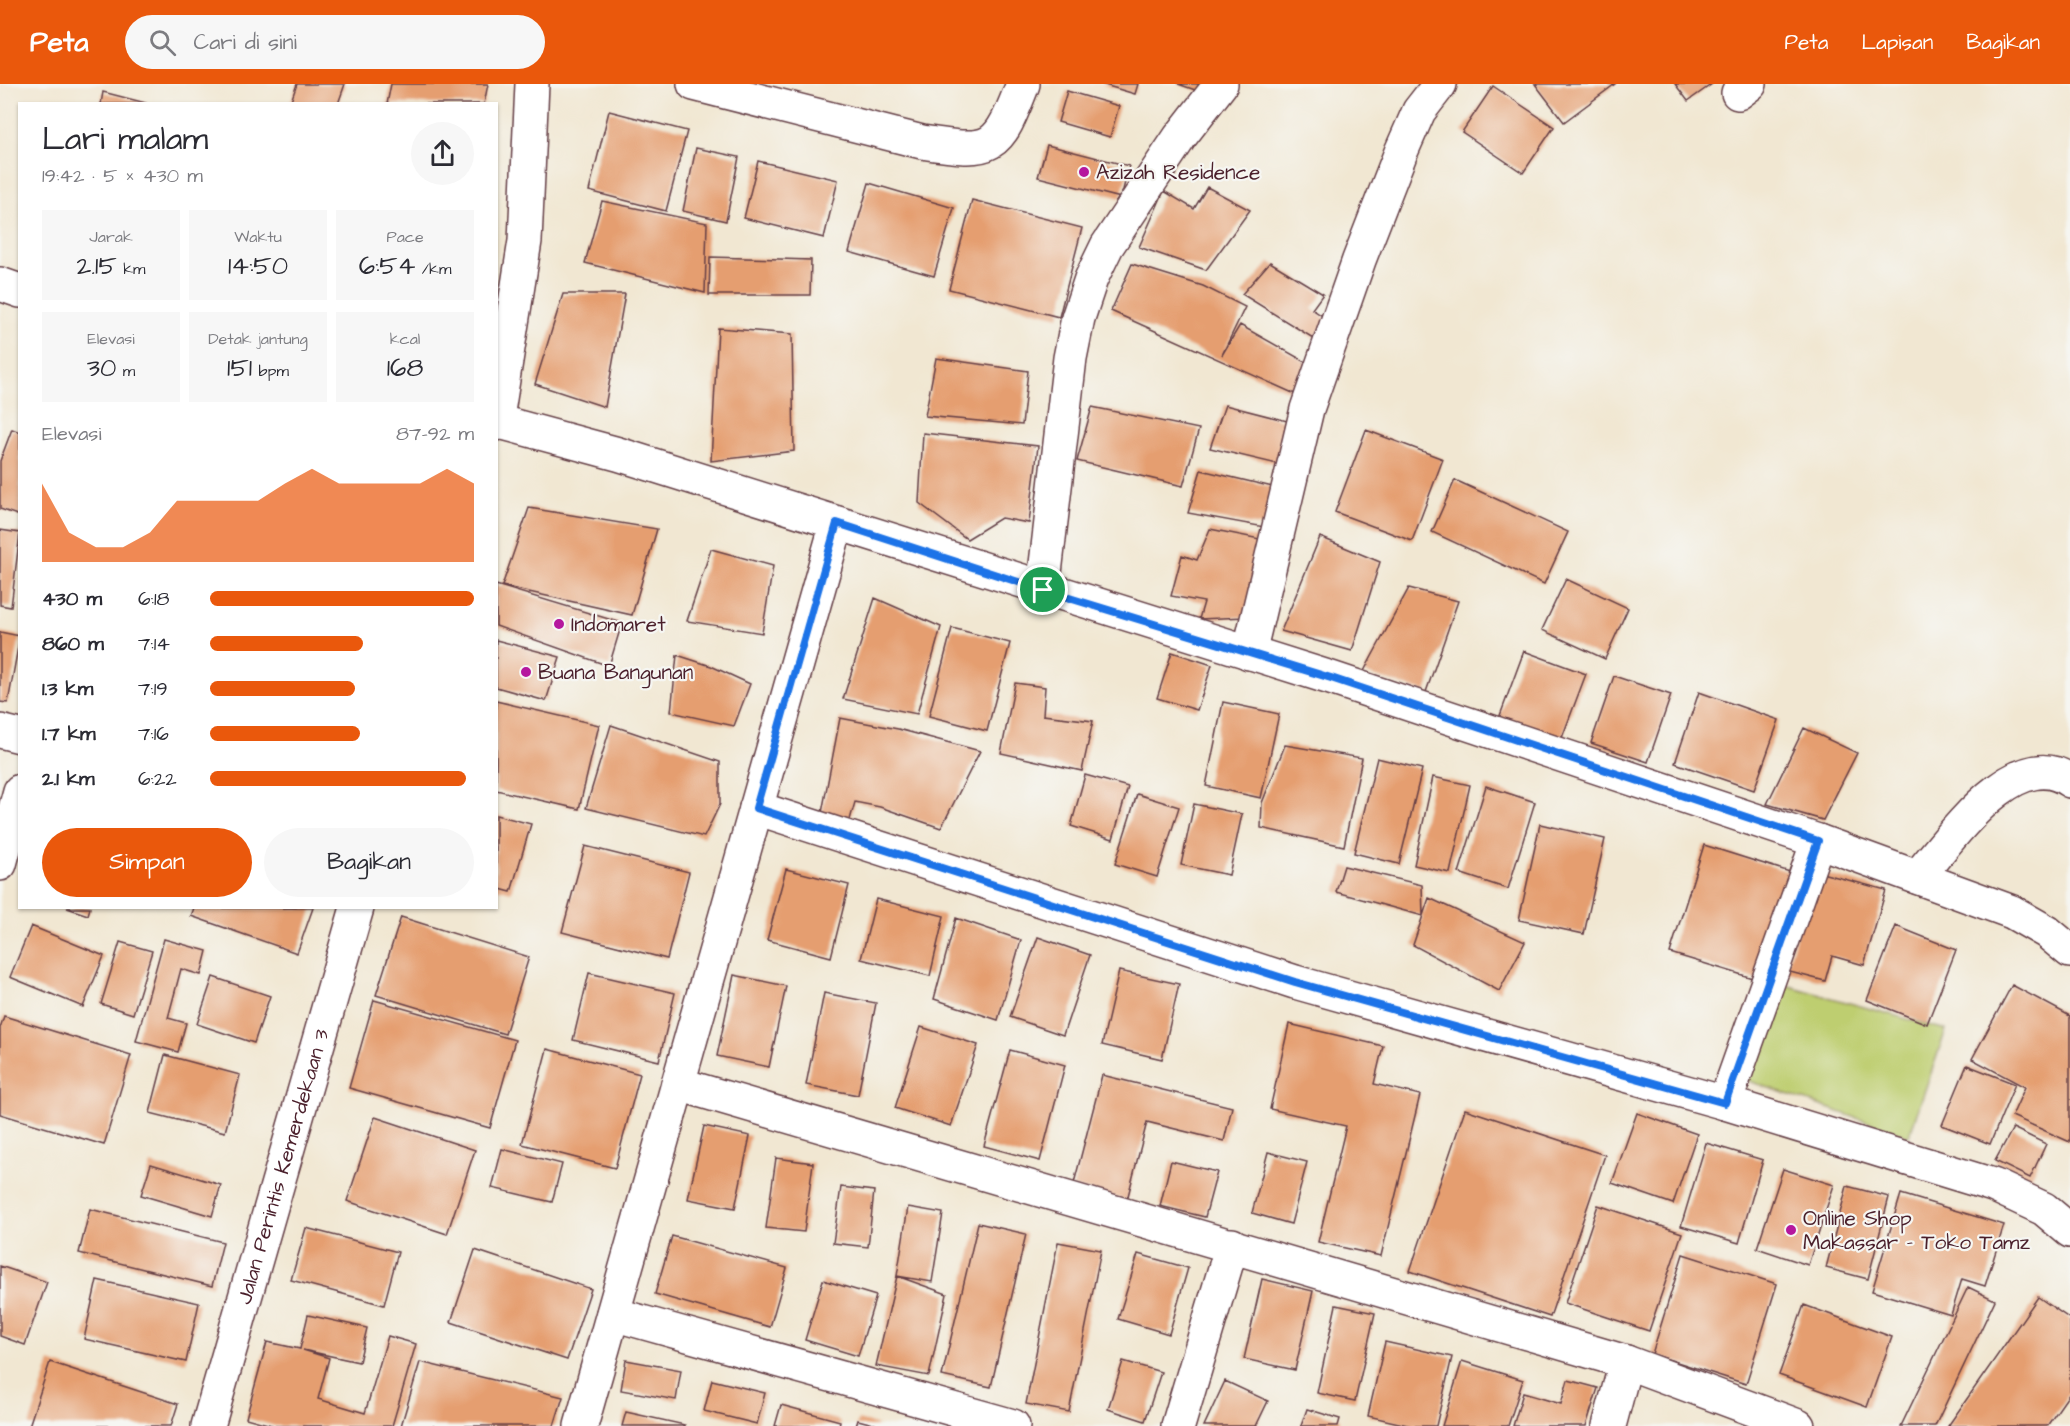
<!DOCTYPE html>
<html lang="id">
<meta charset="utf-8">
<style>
:root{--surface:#fff;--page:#f7f7f7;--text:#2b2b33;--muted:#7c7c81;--accent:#ea580c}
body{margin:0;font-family:"Architects Daughter",sans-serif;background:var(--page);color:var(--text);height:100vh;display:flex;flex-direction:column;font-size:22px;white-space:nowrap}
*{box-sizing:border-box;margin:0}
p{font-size:20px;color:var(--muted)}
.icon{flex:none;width:33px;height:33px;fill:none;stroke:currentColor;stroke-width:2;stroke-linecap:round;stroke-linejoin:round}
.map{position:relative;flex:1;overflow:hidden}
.side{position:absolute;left:18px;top:18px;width:480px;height:807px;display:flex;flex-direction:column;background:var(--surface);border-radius:0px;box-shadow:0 2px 4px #0004}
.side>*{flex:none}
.pin{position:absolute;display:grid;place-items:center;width:51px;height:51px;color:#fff;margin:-26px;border:3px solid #fff;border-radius:50%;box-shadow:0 2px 6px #0007}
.round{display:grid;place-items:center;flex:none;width:63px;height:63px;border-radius:32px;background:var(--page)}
.overview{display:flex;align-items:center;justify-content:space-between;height:102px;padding:0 24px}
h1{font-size:33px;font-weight:600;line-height:45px}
.stats{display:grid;grid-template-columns:repeat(3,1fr);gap:9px;height:102px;padding:6px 24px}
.stats div{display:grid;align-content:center;border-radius:0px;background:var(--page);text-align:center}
.stats b{font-size:26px;font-weight:600}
.stats small{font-size:16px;font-weight:400}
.stats p{font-size:16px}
.chart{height:168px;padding:12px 24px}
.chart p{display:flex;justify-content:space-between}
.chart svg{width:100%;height:108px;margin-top:6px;fill:var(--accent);opacity:.7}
.action{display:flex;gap:12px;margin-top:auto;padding:12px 24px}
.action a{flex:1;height:69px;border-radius:36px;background:var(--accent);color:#fff;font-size:24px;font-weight:600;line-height:69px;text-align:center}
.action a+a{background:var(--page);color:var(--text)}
ul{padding:0 24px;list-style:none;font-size:20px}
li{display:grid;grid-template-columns:96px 72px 1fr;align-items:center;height:45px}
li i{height:15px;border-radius:8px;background:var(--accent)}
header{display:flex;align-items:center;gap:36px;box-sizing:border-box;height:84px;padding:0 30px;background:var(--accent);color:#fff}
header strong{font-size:28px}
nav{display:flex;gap:33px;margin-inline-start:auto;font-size:21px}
.search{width:420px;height:54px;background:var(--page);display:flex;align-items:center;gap:15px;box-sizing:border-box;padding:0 21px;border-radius:33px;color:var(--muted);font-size:22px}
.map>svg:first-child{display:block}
.green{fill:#bece70;stroke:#84764e;stroke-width:1.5}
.building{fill:#e59e6f}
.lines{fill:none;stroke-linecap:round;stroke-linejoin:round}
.minor-casing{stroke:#633d44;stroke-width:36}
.minor{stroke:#fff;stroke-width:33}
.route-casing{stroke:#fff;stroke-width:12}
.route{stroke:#1a73e8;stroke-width:8}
.poi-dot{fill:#b5179e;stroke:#f6f6f2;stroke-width:2}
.labels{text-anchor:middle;stroke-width:4.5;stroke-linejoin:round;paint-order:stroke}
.poi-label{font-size:21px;fill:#4a1f2b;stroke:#f6f6f2;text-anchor:start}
.street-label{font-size:21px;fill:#4a1f2b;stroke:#f6f6f2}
</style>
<header>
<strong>Peta</strong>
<div class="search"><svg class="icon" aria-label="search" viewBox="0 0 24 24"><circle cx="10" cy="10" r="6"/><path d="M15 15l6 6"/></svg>Cari di sini</div>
<nav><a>Peta</a><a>Lapisan</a><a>Bagikan</a></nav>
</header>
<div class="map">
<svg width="2070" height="1342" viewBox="0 0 2070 1342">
<rect width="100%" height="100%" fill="#f6f6f2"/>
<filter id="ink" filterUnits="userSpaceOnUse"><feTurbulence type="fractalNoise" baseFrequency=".0167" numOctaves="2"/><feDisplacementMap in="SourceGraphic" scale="12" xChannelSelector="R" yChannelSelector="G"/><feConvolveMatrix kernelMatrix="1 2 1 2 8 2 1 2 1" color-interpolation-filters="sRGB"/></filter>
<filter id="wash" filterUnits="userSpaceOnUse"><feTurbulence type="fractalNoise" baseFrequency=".008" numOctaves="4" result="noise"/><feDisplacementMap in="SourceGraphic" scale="24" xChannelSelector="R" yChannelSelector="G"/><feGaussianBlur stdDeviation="1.35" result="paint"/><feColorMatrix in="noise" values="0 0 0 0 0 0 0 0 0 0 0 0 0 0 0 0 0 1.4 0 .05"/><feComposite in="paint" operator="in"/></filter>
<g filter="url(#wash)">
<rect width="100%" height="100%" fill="#f1e7d2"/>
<path class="green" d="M 1775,898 L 1946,946 L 1909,1052 L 1743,995 Z"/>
<g id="blocks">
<path class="building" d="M 297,0 L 345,0 L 338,20 L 290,20 Z
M 391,0 L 488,0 L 484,20 L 387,20 Z
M 1101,0 L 1138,0 L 1135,10 Z
M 1178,0 L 1211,0 L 1207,10 Z
M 1535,0 L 1615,0 L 1564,38 Z
M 1675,0 L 1712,0 L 1688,17 Z
M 1493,2 L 1554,43 L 1523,89 L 1462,48 Z
M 1067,7 L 1119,22 L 1110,53 L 1058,38 Z
M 103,8 L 146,19 L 146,20 L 101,20 Z
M 609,27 L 687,47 L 666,127 L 589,107 Z
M 1047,61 L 1129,82 L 1121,114 L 1038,93 Z
M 696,64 L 739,73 L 726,137 L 683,127 Z
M 758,77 L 838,96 L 824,154 L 744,134 Z
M 869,99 L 954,124 L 934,192 L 849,168 Z
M 1207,103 L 1250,126 L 1206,186 L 1139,163 L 1164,107 L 1194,125 Z
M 972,116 L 1082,144 L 1059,233 L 949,205 Z
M 602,117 L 707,139 L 705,209 L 585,179 Z
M 710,173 L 811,176 L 810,211 L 709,211 Z
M 1270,178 L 1323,210 L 1312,225 L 1330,237 L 1313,254 L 1242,210 Z
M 1132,180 L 1203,202 L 1245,223 L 1222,271 L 1240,241 L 1311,281 L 1295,310 L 1111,227 Z
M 563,210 L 625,210 L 605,323 L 535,300 Z
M 718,244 L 792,250 L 794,367 L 711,377 Z
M 936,274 L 1028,287 L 1022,341 L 925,332 Z
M 1225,321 L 1295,339 L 1277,380 L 1210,364 Z
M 1092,323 L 1199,345 L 1183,402 L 1077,377 Z
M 12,345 L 20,348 L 20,432 L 0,425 L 0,377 Z
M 1366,346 L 1443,375 L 1412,457 L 1335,428 Z
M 923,349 L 1038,362 L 1029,439 L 1001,434 L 967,455 L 919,419 Z
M 1201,386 L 1277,404 L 1264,443 L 1188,429 Z
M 1455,396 L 1568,448 L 1544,500 L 1432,448 Z
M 529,424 L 657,445 L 632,531 L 502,502 Z
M 1210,445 L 1265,456 L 1246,533 L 1199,535 L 1204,518 L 1171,512 L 1182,471 L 1197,476 Z
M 0,446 L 20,449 L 11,523 L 0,521 Z
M 1320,453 L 1380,478 L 1352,567 L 1281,547 Z
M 711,465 L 773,482 L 762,549 L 687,537 Z
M 1566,495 L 1628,524 L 1605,575 L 1542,546 Z
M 496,501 L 622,539 L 609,582 L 496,542 Z
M 1409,504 L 1458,517 L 1426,608 L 1363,589 Z
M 875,514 L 941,543 L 917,630 L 843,615 Z
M 952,544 L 1010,559 L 987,647 L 929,632 Z
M 0,548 L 20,552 L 8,619 L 0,618 Z
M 496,556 L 560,573 L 546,617 L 496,603 Z
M 1524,567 L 1586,590 L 1560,659 L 1498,637 Z
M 1172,568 L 1212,581 L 1197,626 L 1157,614 Z
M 677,571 L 711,582 L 750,600 L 734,642 L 671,628 Z
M 1614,592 L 1671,611 L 1648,678 L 1591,659 Z
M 1015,599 L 1045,603 L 1043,631 L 1093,637 L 1082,687 L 1001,669 Z
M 1699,608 L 1779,636 L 1754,706 L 1675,679 Z
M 496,617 L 599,641 L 579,725 L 496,706 Z
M 1223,618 L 1279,630 L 1261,714 L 1206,702 Z
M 840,634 L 898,645 L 980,667 L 941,744 L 880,723 L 855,718 L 848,743 L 821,734 Z
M 611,641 L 720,678 L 720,720 L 704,753 L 586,724 Z
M 1804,644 L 1857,669 L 1823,736 L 1767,720 Z
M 1285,661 L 1362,674 L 1344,762 L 1261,744 L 1262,719 Z
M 1377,674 L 1422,685 L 1399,780 L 1354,769 Z
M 1085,691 L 1128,703 L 1113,755 L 1071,742 Z
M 1433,693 L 1470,701 L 1450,789 L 1414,781 Z
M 1486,702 L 1535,718 L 1508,805 L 1459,789 Z
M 1137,710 L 1179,723 L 1157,793 L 1115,780 Z
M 1194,720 L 1242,730 L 1229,791 L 1181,781 Z
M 496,731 L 531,740 L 511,808 L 496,804 Z
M 1540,740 L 1605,755 L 1584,850 L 1519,836 Z
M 1704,761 L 1793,789 L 1759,896 L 1670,869 Z
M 585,762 L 689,788 L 667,875 L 562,848 Z
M 1344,782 L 1422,801 L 1423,832 L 1336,808 Z
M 786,785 L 849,801 L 831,873 L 767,856 Z
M 1814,787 L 1886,806 L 1864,881 L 1832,872 L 1825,897 L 1786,887 Z
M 1429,814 L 1525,858 L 1499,907 L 1413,861 Z
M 876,815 L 944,832 L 930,892 L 861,875 Z
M 67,824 L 90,824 L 88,831 Z
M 194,824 L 313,824 L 297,869 L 191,832 Z
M 401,833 L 529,873 L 505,950 L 376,911 Z
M 956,834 L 1021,856 L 998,936 L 934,915 Z
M 31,842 L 104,872 L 83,923 L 10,893 Z
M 1896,842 L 1956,866 L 1927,940 L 1867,916 Z
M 1038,853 L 1090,871 L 1063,951 L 1010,933 Z
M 164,855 L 207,867 L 201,891 L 181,885 L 168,934 L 186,939 L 178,968 L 136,957 Z
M 120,858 L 152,867 L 133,930 L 101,920 Z
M 1119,887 L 1179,900 L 1162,975 L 1102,961 Z
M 589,889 L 675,909 L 659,977 L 573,956 Z
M 734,891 L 786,902 L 769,983 L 717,972 Z
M 213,893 L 270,912 L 254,959 L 197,940 Z
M 2012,901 L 2070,932 L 2070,1058 L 2012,1032 L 2025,1003 L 1972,975 Z
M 824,909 L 876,919 L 858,1011 L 806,1001 Z
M 374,916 L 515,956 L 490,1044 L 349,1004 Z
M 4,932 L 131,971 L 104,1061 L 0,1030 L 0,944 Z
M 1289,940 L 1383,962 L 1374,1000 L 1420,1011 L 1381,1172 L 1318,1158 L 1346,1042 L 1270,1025 Z
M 921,943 L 978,961 L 951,1042 L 895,1024 Z
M 547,965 L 640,990 L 615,1084 L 522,1060 Z
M 1010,966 L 1065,981 L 1040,1077 L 984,1062 Z
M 165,971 L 240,991 L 225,1048 L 150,1029 Z
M 1967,981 L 2015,1000 L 1990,1060 L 1942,1041 Z
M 1102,991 L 1232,1023 L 1224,1057 L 1147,1038 L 1127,1116 L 1073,1103 Z
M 1465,1025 L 1605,1071 L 1550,1233 L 1410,1187 Z
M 1637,1029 L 1697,1050 L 1673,1120 L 1612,1099 Z
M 375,1033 L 475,1066 L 447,1150 L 347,1117 Z
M 704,1042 L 750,1052 L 735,1124 L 688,1115 Z
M 2013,1044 L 2046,1060 L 2030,1094 L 1995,1077 Z
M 1706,1059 L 1763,1076 L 1739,1159 L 1681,1142 Z
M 502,1065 L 562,1080 L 552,1118 L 492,1104 Z
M 1268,1068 L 1307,1078 L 1291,1140 L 1252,1129 Z
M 776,1074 L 813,1079 L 804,1148 L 766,1144 Z
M 1171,1077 L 1217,1088 L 1205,1133 L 1160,1122 Z
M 151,1080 L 221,1101 L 212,1132 L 141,1111 Z
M 1783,1085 L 1834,1101 L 1808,1181 L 1757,1164 Z
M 1847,1102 L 1889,1113 L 1868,1195 L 1826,1184 Z
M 841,1103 L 874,1107 L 868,1163 L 833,1159 Z
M 1901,1110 L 2004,1141 L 1985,1202 L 1962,1195 L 1951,1231 L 1872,1207 Z
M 1598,1121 L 1682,1149 L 1649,1247 L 1565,1219 Z
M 908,1123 L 943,1129 L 932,1198 L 897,1192 L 947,1210 L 929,1292 L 876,1282 L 897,1192 Z
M 90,1125 L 223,1158 L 212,1202 L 79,1169 Z
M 978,1139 L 1026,1150 L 991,1303 L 942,1292 Z
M 306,1144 L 398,1168 L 384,1221 L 291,1196 Z
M 672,1152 L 787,1184 L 770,1243 L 655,1210 Z
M 1058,1158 L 1101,1166 L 1069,1328 L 1026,1320 Z
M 475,1166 L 591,1205 L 567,1276 L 451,1238 Z
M 1138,1170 L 1188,1184 L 1169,1250 L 1118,1235 Z
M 1683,1170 L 1777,1200 L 1746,1300 L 1652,1270 Z
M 0,1182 L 47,1198 L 25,1261 L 0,1252 Z
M 1262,1195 L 1313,1207 L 1295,1286 L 1244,1275 Z
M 97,1196 L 199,1219 L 186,1278 L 84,1255 Z
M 823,1196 L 876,1212 L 858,1272 L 805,1256 Z
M 1968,1203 L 1995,1216 L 1935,1342 L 1901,1342 Z
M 2038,1213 L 2070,1235 L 2070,1309 L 2047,1342 L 1948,1342 Z
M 1336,1221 L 1375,1229 L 1355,1317 L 1317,1309 Z
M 1804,1221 L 1892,1253 L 1867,1323 L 1779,1291 Z
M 308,1231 L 367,1244 L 359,1278 L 303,1266 L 329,1274 L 318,1315 L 365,1329 L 388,1252 L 416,1260 L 392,1342 L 275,1342 L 246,1334 L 267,1258 L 300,1265 Z
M 1385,1258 L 1452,1273 L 1436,1342 L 1412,1342 L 1368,1332 Z
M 626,1276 L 681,1286 L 676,1316 L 621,1306 Z
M 1123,1277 L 1161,1288 L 1145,1337 L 1108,1325 Z
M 1462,1277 L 1523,1296 L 1508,1342 L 1442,1342 Z
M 50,1278 L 178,1320 L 171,1342 L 29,1342 Z
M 420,1278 L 563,1313 L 554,1342 L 401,1342 Z
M 712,1296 L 765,1309 L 757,1340 L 704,1327 Z
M 1568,1296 L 1598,1304 L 1586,1342 L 1513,1342 L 1523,1309 L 1561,1320 Z
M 1225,1297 L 1268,1317 L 1256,1342 L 1204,1342 Z
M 781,1321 L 840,1337 L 839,1342 L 775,1342 Z
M 1307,1325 L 1340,1335 L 1338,1342 L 1301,1342 Z
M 626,1328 L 685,1341 L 685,1342 L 622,1342 Z
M 858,1336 L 877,1341 L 876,1342 L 856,1342 Z"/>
</g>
</g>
<g filter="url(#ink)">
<use href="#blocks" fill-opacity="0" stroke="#633d44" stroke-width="1.5"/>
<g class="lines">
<defs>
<g id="minor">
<path d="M 694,0 L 922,58 C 994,69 997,67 1023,0"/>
<path d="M 1738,9 L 1750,0"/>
<path d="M 0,200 L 20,207"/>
<path d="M 496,337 L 618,370 L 1331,594 L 1818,757 L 2012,828 L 2047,848 L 2070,867"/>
<path d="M 496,340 L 525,157 L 532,0"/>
<path d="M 1043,506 L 1070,274 L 1078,234 L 1091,195 L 1107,162 L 1180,53 L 1221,0"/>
<path d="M 1249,569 L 1307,325 L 1359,176 L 1401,68 L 1419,27 L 1440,0"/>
<path d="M 0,647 L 20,652"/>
<path d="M 756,724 L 1295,898 L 1725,1019 L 1993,1101 L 2044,1125 L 2070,1147"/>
<path d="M 0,780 L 20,707"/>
<path d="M 1917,793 C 1948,759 2015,657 2070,697"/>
<path d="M 678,1000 L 1626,1278 L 1798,1342"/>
<path d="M 1725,1019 L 1818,757"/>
<path d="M 613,1230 L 1013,1342"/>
<path id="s1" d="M 208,1342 L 357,824"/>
<path d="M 581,1342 L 837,439"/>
<path d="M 1178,1342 L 1232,1161"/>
<path d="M 1609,1342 L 1626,1278"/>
</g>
</defs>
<use href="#minor" class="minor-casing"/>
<use href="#minor" class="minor"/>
</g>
</g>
<g class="lines" filter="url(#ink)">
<defs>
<path id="route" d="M 837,439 L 1043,506 L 1331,594 L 1818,757 L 1725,1019 L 1295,898 L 756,724 Z"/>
</defs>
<use href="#route" class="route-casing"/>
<use href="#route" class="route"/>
</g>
<g class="poi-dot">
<circle cx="1084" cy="88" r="6"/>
<circle cx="559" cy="540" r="6"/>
<circle cx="526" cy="588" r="6"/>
<circle cx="1791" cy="1146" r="6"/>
</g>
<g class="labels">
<g class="poi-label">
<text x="1096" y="95">Azizah Residence</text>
<text x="571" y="547">Indomaret</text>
<text x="538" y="595">Buana Bangunan</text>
<text x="1803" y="1141">Online Shop<tspan x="1803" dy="24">Makassar - Toko Tamz</tspan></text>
</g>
<g class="street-label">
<text dy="7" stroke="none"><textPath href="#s1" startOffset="270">Jalan Perintis Kemerdekaan 3</textPath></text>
</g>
</g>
</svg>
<div class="pin" style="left:1043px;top:506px;background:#1e9e55"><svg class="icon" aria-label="arrive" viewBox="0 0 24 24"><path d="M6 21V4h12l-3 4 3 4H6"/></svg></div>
<section class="side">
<div class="overview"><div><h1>Lari malam</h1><p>19:42 · 5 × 430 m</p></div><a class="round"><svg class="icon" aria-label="share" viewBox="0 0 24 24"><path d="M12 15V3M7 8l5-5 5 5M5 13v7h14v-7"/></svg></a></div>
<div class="stats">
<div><p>Jarak</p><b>2.15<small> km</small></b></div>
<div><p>Waktu</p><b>14:50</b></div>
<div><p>Pace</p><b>6:54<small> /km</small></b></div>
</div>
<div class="stats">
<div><p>Elevasi</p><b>30<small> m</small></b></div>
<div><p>Detak jantung</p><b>151<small> bpm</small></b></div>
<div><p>kcal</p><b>168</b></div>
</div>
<div class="chart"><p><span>Elevasi</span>87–92 m</p>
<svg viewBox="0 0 160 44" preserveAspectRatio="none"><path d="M0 44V12L10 32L20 38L30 38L40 32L50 19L60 19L70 19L80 19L90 12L100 6L110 12L120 12L130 12L140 12L150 6L160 12V44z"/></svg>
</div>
<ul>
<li><b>430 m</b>6:18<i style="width:100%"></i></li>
<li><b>860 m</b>7:14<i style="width:58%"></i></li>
<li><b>1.3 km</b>7:19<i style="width:55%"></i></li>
<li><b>1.7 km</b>7:16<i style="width:57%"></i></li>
<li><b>2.1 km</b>6:22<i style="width:97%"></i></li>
</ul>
<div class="action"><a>Simpan</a><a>Bagikan</a></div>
</section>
</div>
